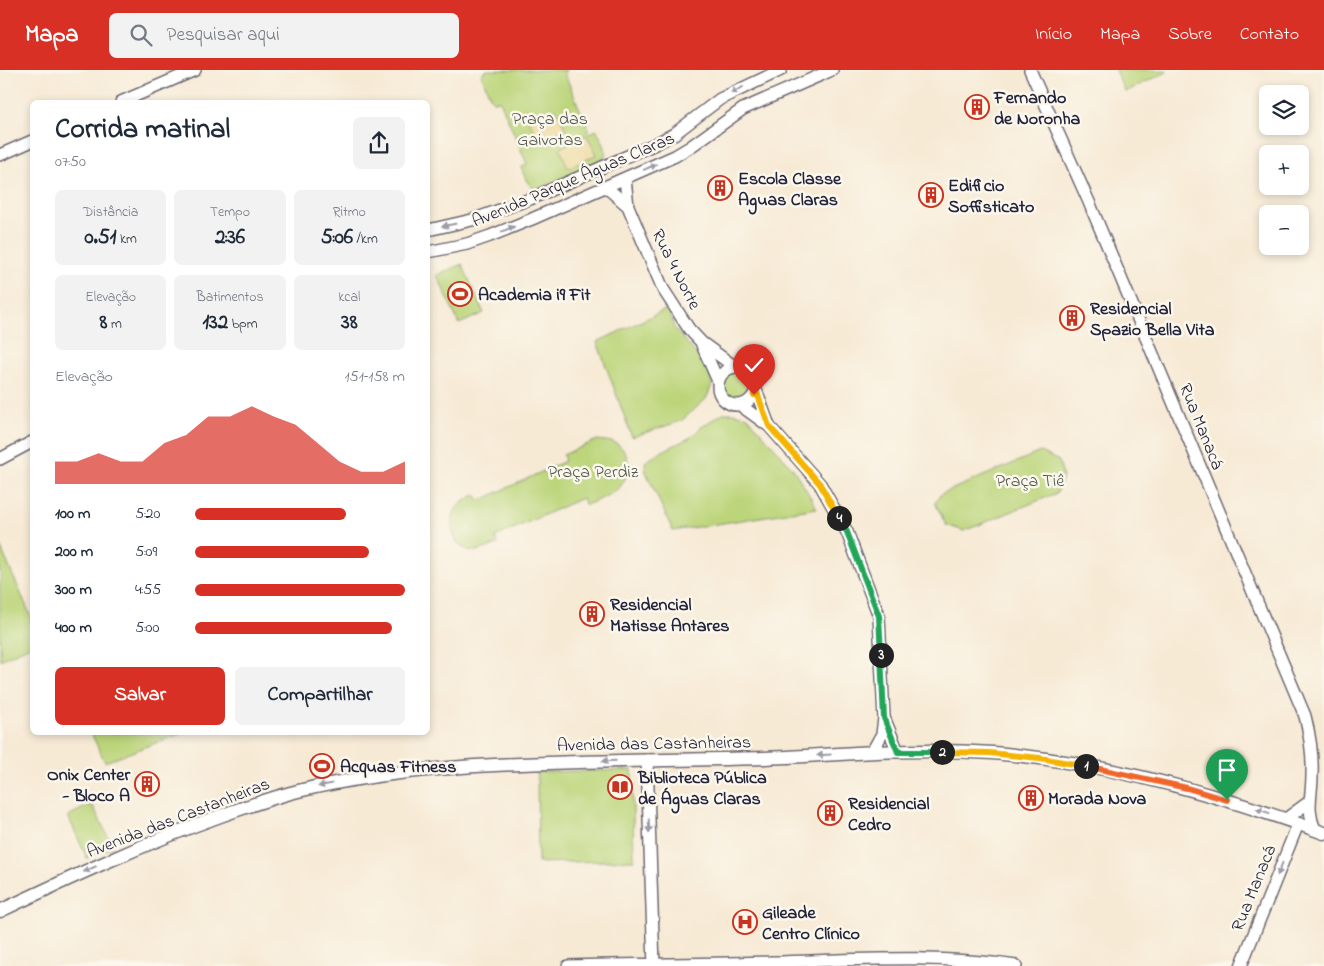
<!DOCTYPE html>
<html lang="pt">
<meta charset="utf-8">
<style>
:root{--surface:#fff;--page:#f2f2f3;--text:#1f2937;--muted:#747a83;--accent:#d93025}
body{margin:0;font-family:"Indie Flower",sans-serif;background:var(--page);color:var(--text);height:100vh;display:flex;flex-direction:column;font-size:19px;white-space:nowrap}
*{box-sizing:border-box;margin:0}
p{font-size:16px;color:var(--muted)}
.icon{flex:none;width:28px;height:28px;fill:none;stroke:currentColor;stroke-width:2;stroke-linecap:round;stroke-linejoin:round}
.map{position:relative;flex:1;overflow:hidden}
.drawer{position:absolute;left:30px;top:30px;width:400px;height:635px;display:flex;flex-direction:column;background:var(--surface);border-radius:8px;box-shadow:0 2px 8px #0003}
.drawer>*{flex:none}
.tools{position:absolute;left:1259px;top:15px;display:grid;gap:10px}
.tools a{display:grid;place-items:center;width:50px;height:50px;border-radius:8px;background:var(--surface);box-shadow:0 2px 8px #0003;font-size:25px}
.pin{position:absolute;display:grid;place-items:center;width:42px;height:42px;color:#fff;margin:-51px -21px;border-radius:50% 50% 50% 0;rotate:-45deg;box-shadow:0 0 5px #0007}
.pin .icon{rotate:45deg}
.km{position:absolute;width:25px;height:25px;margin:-12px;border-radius:50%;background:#222;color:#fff;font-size:14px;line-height:25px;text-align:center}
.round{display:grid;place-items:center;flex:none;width:52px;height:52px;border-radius:8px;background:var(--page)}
.overview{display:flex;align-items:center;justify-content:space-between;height:85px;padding:0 25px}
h1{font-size:28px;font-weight:800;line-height:38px}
.figures{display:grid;grid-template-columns:repeat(3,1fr);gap:8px;height:85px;padding:5px 25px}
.figures div{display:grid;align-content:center;border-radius:8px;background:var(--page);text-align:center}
.figures b{font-size:21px;font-weight:800}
.figures small{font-size:14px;font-weight:400}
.figures p{font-size:14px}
.chart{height:140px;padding:10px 25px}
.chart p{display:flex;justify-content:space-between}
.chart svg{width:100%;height:90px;margin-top:5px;fill:var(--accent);opacity:.7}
.action{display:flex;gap:10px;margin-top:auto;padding:10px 25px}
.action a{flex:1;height:58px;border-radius:8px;background:var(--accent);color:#fff;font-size:20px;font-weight:800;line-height:58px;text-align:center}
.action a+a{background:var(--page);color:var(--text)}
ul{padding:0 25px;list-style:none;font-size:16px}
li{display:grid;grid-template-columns:80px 60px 1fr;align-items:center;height:38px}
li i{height:12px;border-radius:6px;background:var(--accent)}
header{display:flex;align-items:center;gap:30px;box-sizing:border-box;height:70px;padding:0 25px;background:var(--accent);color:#fff}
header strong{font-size:24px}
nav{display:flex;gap:28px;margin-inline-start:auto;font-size:18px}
.search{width:350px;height:45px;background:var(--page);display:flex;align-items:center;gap:12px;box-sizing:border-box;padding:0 18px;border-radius:8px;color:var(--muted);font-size:19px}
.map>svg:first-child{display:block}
.green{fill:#bcd57a;stroke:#6f7c5a}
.sand{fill:#eeda9e;stroke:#887e6c}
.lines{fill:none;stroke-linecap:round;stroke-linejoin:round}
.tertiary-casing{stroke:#6d6871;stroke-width:14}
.secondary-casing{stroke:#6d6871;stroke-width:15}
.tertiary{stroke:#fff;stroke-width:11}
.secondary{stroke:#fff;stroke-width:12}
.oneway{fill:#9c9ca7}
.split-1-casing{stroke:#fff;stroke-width:10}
.split-2-casing{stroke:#fff;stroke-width:10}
.split-3-casing{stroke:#fff;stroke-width:10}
.split-4-casing{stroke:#fff;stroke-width:10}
.split-5-casing{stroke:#fff;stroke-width:10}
.split-1{stroke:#f0652b;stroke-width:6}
.split-2{stroke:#f5b400;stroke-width:6}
.split-3{stroke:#22a559;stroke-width:6}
.split-4{stroke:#22a559;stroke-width:6}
.split-5{stroke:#f5b400;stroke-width:6}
.labels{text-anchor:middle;stroke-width:5;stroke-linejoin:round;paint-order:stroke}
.poi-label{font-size:18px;font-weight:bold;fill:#22223b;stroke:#fbf7ec;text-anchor:start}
.park-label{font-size:18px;fill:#50584e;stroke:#fbf7ec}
.street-label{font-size:18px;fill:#22223b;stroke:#fbf7ec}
</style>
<header>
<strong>Mapa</strong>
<div class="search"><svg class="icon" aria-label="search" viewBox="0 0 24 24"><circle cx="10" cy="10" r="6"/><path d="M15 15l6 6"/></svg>Pesquisar aqui</div>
<nav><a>Início</a><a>Mapa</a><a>Sobre</a><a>Contato</a></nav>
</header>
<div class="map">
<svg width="1324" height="896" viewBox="0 0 1324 896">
<rect width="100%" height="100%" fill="#fbf7ec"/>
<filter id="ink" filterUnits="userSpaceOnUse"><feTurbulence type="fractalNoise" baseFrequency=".02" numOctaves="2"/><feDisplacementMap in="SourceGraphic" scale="10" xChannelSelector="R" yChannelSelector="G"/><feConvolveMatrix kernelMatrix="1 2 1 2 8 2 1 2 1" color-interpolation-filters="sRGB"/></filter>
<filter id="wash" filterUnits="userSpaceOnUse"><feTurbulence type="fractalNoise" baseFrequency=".0096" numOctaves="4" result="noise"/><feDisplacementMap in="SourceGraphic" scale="20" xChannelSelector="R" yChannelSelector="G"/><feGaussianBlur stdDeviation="1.12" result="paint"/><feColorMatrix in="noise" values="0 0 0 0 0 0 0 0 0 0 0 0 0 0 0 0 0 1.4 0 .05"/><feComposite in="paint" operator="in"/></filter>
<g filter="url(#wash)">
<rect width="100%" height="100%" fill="#f7ead5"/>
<path class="green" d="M 487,0 L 567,0 L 564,2 L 590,63 L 597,60 C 601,69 609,79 604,89 L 538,119 C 527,118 525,106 521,98 L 527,94 L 500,31 L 493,31 L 491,29 L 481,4 Z
M 1115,0 L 1166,0 L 1167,2 L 1125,22 Z
M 462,194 L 484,243 L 459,254 L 437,205 Z
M 669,238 L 674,258 L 708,298 L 712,315 L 706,329 L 681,351 L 632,367 L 597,272 Z
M718 316a19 19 0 1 1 38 0a19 19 0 1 1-38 0Z
M 723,343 L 734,343 L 748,347 L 794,400 L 817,438 L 673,461 L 646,402 L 645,392 L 661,382 L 691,367 L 701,357 Z
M 597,370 C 602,371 608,371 613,372 C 633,380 631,406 618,419 C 609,426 596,431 586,435 L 582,428 L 495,467 L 498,474 C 492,476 483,480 476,481 C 454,482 445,453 457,438 C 461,432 469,428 476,425 L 479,431 L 565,391 L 563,385 Z
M 1040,382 L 1059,391 L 1063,407 L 1057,423 L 964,461 L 946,455 L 935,433 L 941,424 Z
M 0,476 L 32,549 L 32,575 L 0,590 Z
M 179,662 L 180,664 L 105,692 L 91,663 Z
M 632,700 L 634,790 L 538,793 L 537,702 Z
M 92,734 L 113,777 L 87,788 L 68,746 Z"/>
<path class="sand" d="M 556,39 L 566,59 L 539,71 L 529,50 Z
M 587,65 L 596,85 L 568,98 L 560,78 Z"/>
</g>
<g filter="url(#ink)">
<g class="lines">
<defs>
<path id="tertiary" d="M 1030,0 L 1089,132 L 1305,646 C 1310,666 1313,685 1312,705 C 1312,726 1306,739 1315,760
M 121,32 L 195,0
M 0,85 L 32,71
M 625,109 L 628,136 L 663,219 L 689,259 L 702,273 L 735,297
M 606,117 L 628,136
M 428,160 L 472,150 L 530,129 L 655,74 L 674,64 L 720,29 L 781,0
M 428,182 L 467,174 L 490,166 L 532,149 L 675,86 L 690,77 L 743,39 L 832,0
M 702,275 L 718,311
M718 316a19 19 0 1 1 38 0a19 19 0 1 1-38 0Z
M 756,320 L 769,356
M 740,335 L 769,356 L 820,414 L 847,462 L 879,546 L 884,648 L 882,664 L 872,682
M 0,389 L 32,372
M 885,650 L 898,682
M 647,690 L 654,896
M 1286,749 L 1309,732
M 568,896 C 637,894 705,894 773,892 C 854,890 935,884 1016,896
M 1241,896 L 1298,754"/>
<path id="secondary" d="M 0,841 C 72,807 145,773 220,746 C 245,737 271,728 298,721 C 418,692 542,693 665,690 C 706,689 747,689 788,687 C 856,683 925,678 993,683 C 1106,692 1218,724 1324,763"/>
</defs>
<use href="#tertiary" class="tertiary-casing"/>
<use href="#secondary" class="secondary-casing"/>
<use href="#tertiary" class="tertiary"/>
<use href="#secondary" class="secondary"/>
</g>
<defs><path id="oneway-solid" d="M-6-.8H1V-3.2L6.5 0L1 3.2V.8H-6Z" transform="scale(1.25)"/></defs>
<g class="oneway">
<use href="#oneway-solid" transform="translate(737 20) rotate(153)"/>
<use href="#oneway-solid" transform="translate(650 97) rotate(-24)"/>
<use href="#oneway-solid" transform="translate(449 155) rotate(168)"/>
<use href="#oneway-solid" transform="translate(508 159) rotate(-22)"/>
<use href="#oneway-solid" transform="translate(824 685) rotate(177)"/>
<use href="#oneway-solid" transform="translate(609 691) rotate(179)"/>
<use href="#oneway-solid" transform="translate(325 715) rotate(168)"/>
<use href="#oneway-solid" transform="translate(1263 741) rotate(-162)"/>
<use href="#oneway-solid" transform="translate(649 756) rotate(88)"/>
<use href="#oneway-solid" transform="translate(90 799) rotate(156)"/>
<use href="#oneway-solid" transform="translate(1280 799) rotate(112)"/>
</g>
</g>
<g class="lines" filter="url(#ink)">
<defs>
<path id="split-1" d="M 1086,696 L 1187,718 L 1227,730"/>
<path id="split-2" d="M 942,682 L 989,683 L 1040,688 L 1086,696"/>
<path id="split-3" d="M 881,585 L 884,648 L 898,682 L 942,682"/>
<path id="split-4" d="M 839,448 L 847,462 L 879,546 L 881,585"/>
<path id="split-5" d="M 754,325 L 756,320 L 769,356 L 820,414 L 839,448"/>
</defs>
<use href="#split-1" class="split-1-casing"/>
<use href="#split-2" class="split-2-casing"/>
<use href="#split-3" class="split-3-casing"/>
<use href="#split-4" class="split-4-casing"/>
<use href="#split-5" class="split-5-casing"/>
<use href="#split-1" class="split-1"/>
<use href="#split-2" class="split-2"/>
<use href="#split-3" class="split-3"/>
<use href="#split-4" class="split-4"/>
<use href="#split-5" class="split-5"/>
</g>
<defs>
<symbol id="building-ring" viewBox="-11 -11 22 22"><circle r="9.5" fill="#fbf7ec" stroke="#c8321e" stroke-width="1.5"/><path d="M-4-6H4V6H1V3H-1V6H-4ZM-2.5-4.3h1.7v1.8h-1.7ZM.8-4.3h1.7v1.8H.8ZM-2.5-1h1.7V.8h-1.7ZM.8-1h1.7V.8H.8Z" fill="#c8321e"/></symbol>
<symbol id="stadium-ring" viewBox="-11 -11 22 22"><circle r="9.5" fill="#fbf7ec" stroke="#c8321e" stroke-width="1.5"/><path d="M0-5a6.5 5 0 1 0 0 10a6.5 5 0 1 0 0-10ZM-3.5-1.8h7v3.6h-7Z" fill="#c8321e"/></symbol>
<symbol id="library-ring" viewBox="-11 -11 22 22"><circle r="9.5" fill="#fbf7ec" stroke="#c8321e" stroke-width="1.5"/><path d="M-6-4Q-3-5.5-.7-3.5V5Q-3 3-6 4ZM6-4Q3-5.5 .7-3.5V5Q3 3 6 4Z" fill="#c8321e"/></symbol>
<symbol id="hospital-ring" viewBox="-11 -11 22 22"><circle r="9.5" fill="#fbf7ec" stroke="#c8321e" stroke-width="1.5"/><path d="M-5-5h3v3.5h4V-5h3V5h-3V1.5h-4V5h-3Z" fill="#c8321e"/></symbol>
</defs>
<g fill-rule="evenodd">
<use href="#building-ring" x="963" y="23" width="28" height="28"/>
<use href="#building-ring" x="706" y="104" width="28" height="28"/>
<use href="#building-ring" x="917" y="111" width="28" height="28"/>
<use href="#stadium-ring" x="446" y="210" width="28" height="28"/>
<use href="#building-ring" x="1058" y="234" width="28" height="28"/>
<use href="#building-ring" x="578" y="530" width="28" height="28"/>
<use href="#stadium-ring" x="308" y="682" width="28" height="28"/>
<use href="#building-ring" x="133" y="700" width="28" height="28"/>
<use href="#library-ring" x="606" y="703" width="28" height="28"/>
<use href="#building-ring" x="1017" y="714" width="28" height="28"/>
<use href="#building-ring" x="816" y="729" width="28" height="28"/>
<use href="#hospital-ring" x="731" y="838" width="28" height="28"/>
</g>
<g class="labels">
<g class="poi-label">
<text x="994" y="33">Fernando<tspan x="994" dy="21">de Noronha</tspan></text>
<text x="738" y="114">Escola Classe<tspan x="738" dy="21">Aguas Claras</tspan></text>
<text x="948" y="121">Edificio<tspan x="948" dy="21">Soffisticato</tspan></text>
<text x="478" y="230">Academia i9 Fit</text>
<text x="1090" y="244">Residencial<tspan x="1090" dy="21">Spazio Bella Vita</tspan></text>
<text x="610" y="540">Residencial<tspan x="610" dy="21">Matisse Antares</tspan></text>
<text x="340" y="702">Acquas Fitness</text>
<text x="130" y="710" text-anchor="end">Onix Center<tspan x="130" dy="21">- Bloco A</tspan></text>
<text x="638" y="713">Biblioteca Pública<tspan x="638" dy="21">de Águas Claras</tspan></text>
<text x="1048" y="734">Morada Nova</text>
<text x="848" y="739">Residencial<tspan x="848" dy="21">Cedro</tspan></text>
<text x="762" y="848">Gileade<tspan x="762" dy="21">Centro Clínico</tspan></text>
</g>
<g class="park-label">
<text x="550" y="54">Praça das<tspan x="550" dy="21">Gaivotas</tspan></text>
<text x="593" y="407">Praça Perdiz</text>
<text x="1030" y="416">Praça Tiê</text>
</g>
<g class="street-label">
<text transform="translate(573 109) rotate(-23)" y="6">Avenida Parque Águas Claras</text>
<text transform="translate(677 199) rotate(63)" y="6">Rua 4 Norte</text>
<text transform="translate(1202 356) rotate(68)" y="6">Rua Manacá</text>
<text transform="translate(654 673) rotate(-1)" y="6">Avenida das Castanheiras</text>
<text transform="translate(178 747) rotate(-21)" y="6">Avenida das Castanheiras</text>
<text transform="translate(1253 818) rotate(-68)" y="6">Rua Manacá</text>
</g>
</g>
</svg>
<div class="tools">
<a><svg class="icon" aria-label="layers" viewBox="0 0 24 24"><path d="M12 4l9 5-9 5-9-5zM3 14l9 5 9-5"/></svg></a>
<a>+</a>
<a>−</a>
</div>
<div class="pin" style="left:1227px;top:730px;background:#1e9e55"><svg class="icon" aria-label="arrive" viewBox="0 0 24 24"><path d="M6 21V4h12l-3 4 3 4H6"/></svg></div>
<div class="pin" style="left:754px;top:325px;background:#d93025"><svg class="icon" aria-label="check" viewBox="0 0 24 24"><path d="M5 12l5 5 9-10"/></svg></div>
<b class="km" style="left:1086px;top:696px">1</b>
<b class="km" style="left:942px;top:682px">2</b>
<b class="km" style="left:881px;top:585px">3</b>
<b class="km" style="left:839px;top:448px">4</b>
<section class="drawer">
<div class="overview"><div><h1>Corrida matinal</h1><p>07:50</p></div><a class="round"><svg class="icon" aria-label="share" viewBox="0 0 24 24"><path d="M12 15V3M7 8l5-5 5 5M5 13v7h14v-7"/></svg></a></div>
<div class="figures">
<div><p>Distância</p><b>0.51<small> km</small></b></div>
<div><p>Tempo</p><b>2:36</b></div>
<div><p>Ritmo</p><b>5:06<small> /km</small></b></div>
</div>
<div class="figures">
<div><p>Elevação</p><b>8<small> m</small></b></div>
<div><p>Batimentos</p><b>132<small> bpm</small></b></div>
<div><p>kcal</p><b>38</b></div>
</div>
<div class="chart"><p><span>Elevação</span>151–158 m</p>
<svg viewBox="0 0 160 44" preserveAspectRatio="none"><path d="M0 44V33L10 33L20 29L30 33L40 33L50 24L60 20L70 11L80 11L90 6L100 11L110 15L120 24L130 33L140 38L150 38L160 33V44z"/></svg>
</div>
<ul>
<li><b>100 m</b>5:20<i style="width:72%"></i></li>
<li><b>200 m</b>5:09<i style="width:83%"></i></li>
<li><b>300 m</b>4:55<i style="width:100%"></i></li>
<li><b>400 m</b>5:00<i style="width:94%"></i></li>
</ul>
<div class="action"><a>Salvar</a><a>Compartilhar</a></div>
</section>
</div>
